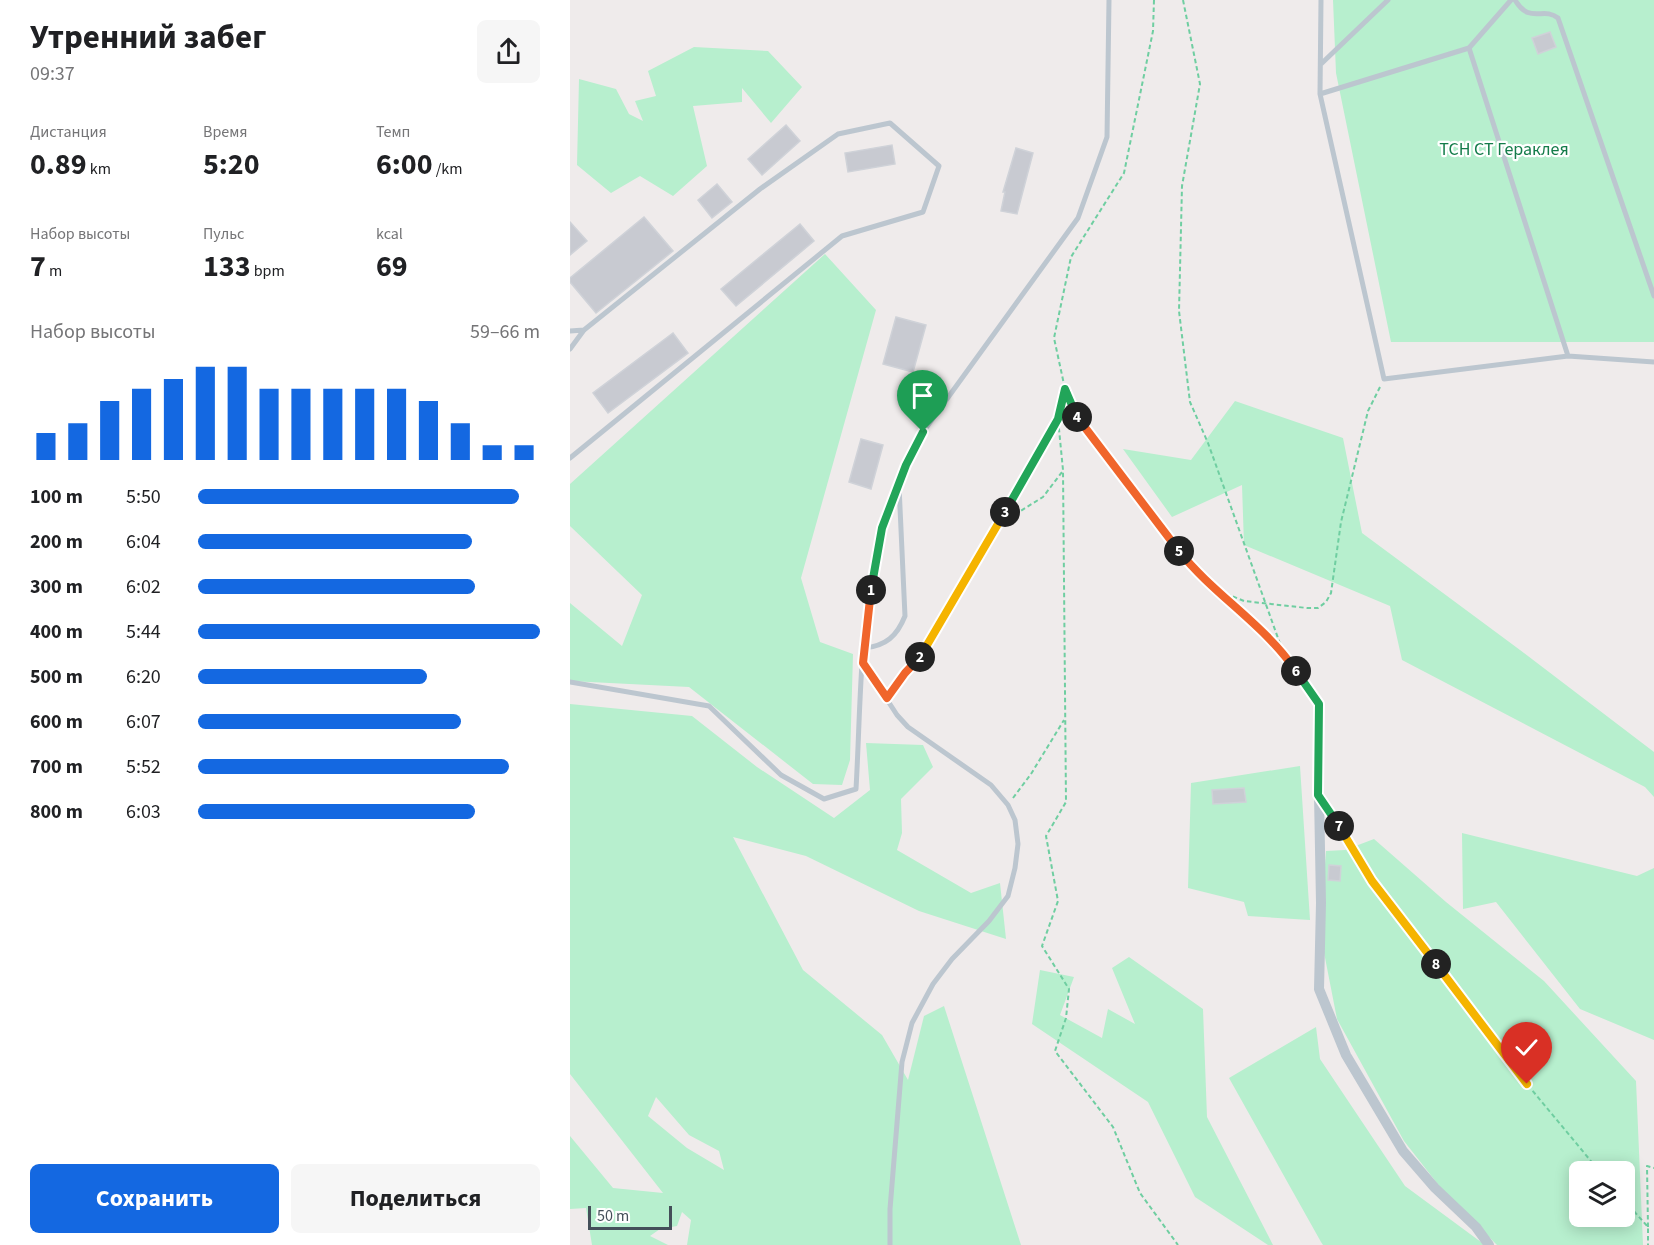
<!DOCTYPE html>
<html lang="ru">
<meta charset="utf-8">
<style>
:root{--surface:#fff;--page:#f6f6f6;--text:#202124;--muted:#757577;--accent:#1468e1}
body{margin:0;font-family:"Source Sans 3",sans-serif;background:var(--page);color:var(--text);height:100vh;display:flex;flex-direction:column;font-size:22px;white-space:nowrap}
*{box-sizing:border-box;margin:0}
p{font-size:20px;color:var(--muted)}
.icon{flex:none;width:33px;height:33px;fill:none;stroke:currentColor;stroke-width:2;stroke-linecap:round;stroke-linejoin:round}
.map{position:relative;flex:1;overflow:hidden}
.drawer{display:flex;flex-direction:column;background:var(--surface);width:570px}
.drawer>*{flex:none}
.buttons{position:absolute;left:999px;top:1161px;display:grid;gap:12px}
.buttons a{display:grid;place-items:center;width:66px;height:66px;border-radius:9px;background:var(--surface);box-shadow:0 3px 15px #0003;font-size:30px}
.scale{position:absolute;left:18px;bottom:15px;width:84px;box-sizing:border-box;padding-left:6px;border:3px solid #444f59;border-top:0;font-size:16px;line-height:21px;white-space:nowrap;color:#444f59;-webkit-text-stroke:4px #fff;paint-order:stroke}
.pin{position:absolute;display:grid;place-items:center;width:51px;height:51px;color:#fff;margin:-62px -26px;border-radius:50% 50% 50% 0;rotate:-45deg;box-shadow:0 0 6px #0007}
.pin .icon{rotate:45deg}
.km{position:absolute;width:30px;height:30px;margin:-15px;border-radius:50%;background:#222;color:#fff;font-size:16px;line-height:30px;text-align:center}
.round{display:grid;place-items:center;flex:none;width:63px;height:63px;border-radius:9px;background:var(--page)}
.head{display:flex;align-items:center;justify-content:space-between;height:102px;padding:0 30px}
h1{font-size:33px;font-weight:700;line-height:45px}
.figures{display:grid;grid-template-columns:repeat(3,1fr);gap:9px;height:102px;padding:6px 30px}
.figures div{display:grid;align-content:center}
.figures b{font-size:30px;font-weight:700}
.figures small{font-size:16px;font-weight:400}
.figures p{font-size:16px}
.chart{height:168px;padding:12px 30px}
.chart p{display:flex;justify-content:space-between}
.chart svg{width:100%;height:108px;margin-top:6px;stroke:var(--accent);stroke-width:6}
.cta{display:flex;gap:12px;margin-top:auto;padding:12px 30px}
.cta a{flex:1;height:69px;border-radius:9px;background:var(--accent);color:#fff;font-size:24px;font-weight:700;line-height:69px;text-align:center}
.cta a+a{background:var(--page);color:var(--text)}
ul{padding:0 30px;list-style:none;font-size:20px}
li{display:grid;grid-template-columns:96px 72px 1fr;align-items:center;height:45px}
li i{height:15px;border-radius:8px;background:var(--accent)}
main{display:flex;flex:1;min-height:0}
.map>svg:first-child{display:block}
.green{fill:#b7efce;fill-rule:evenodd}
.building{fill:#c8cad1;stroke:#cfd2d8;stroke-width:1.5}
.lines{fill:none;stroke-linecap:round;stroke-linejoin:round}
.path{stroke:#6fcea1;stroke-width:2;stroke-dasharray:4.5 3;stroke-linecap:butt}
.service{stroke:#bcc6cf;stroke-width:5}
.minor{stroke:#bcc6cf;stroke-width:10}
.split-1-casing{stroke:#fff;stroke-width:12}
.split-2-casing{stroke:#fff;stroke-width:12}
.split-3-casing{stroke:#fff;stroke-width:12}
.split-4-casing{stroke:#fff;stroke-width:12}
.split-5-casing{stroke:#fff;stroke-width:12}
.split-6-casing{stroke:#fff;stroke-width:12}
.split-7-casing{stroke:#fff;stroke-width:12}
.split-8-casing{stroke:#fff;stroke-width:12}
.split-9-casing{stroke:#fff;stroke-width:12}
.split-1{stroke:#22a559;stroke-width:8}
.split-2{stroke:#f0652b;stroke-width:8}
.split-3{stroke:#f5b400;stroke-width:8}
.split-4{stroke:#22a559;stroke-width:8}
.split-5{stroke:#f0652b;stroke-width:8}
.split-6{stroke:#f0652b;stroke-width:8}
.split-7{stroke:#22a559;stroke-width:8}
.split-8{stroke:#f5b400;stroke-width:8}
.split-9{stroke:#f5b400;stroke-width:8}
.labels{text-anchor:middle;stroke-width:4.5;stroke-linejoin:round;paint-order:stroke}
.park-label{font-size:18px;fill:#147c4a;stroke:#fff}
</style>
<main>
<section class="drawer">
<div class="head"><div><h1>Утренний забег</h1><p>09:37</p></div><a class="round"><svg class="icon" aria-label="share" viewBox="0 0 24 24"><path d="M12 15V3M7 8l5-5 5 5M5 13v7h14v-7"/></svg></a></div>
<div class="figures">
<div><p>Дистанция</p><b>0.89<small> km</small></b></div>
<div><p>Время</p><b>5:20</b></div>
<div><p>Темп</p><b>6:00<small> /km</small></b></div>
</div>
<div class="figures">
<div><p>Набор высоты</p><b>7<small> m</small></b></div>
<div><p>Пульс</p><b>133<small> bpm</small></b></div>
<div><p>kcal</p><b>69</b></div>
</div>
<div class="chart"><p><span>Набор высоты</span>59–66 m</p>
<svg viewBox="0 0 160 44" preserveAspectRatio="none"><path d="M5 44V33M15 44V29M25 44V20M35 44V15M45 44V11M55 44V6M65 44V6M75 44V15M85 44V15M95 44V15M105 44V15M115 44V15M125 44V20M135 44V29M145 44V38M155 44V38"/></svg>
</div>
<ul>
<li><b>100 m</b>5:50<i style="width:94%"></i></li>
<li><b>200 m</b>6:04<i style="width:80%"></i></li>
<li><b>300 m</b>6:02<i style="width:81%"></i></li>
<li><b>400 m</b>5:44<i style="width:100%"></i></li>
<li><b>500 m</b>6:20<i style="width:67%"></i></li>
<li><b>600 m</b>6:07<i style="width:77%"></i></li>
<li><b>700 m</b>5:52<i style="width:91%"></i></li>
<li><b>800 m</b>6:03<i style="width:81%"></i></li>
</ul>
<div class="cta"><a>Сохранить</a><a>Поделиться</a></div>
</section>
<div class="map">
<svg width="1084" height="1245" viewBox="0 0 1084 1245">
<rect width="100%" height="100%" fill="#efebeb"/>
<path class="green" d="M 763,0 L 1084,0 L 1084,342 L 821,342 L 766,73 Z
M 124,47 L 198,51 L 232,87 L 201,123 L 172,88 L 172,102 L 123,106 L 137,166 L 103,196 L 70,176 L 41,193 L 7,165 L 9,79 L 46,89 L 59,114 L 73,121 L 65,101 L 86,96 L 78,71 Z
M 255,254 L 306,310 L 231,578 L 250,642 L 283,654 L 280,760 L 272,785 L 243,784 L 119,687 L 0,681 L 0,603 L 52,646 L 72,595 L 0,526 L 0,484 Z
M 665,401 L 773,438 L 792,533 L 950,650 L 1084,752 L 1084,797 L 1075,787 L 832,660 L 820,606 L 674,545 L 672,485 L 602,517 L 553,449 L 621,460 Z
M 0,704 L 122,716 L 187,767 L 264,818 L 300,790 L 296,743 L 353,745 L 363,767 L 331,799 L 332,833 L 327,850 L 401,893 L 430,883 L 436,939 L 349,911 L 236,856 L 163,837 L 233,970 L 312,1035 L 338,1080 L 354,1016 L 374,1006 L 451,1245 L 117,1245 L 121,1220 L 112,1212 L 107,1226 L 90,1229 L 80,1236 L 98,1245 L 22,1245 L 16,1208 L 0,1209 L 0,1136 L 43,1188 L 93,1193 L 0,1074 ZM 86,1097 L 119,1135 L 149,1151 L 154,1170 L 117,1148 L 78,1116 Z
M 730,766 L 740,920 L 678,916 L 674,902 L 618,888 L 621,783 Z
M 892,833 L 1067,876 L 1084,868 L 1084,1040 L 1010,1009 L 926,902 L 893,909 Z
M 804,839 L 876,902 L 974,981 L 1066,1081 L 1073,1245 L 927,1245 L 874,1192 L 834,1141 L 767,1019 L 750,932 L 756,851 L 775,850 ZM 1010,1172 L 1054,1172 L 1054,1216 L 1010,1216 Z
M 559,957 L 633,1009 L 637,1117 L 703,1245 L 698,1245 L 625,1197 L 578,1102 L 462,1024 L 470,970 L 504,977 L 490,1015 L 532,1038 L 538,1009 L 565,1024 L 542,968 Z
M 746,1027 L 750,1059 L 835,1186 L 915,1245 L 753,1245 L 751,1242 L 659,1078 Z"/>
<path class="building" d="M 980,32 L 986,47 L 968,54 L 962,38 Z
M 216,125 L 230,141 L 192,175 L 178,159 Z
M 322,145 L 325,164 L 278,172 L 275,153 Z
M 446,148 L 463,153 L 447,214 L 431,211 L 435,192 L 433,192 Z
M 147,184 L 162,202 L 142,218 L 128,200 Z
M 74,217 L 103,251 L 26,313 L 0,282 L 0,278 Z
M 0,222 L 17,241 L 0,255 Z
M 230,224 L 244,241 L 166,306 L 151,289 Z
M 326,317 L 356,325 L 343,372 L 313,364 Z
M 103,333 L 118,353 L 38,413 L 23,393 Z
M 291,439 L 313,445 L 301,489 L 279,482 Z
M 674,788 L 676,802 L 643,804 L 642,790 Z
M 759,865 L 771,866 L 770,881 L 758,880 Z"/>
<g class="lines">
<path class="path" d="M 584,0 L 583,31 L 554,173 L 501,257 L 484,338 L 495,389 L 488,419 L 493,470 L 496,802 L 476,836 L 488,901 L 472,946 L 499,989 L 496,1018 L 485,1051 L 543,1127 L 570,1193 L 608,1245
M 613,0 L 630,84 L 612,186 L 609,311 L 620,402 L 638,443 L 713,652 L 749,704 L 749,786
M 495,389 L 509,421 L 544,464 L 619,564 L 648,593 L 678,618 L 711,650
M 428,523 L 488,419
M 642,588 L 674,601 L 737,608 L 748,608 L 756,602 L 761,593 L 771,522 L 798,411 L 810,387
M 322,691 L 335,673 L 353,654 L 388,589 L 428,525 L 473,497 L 492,472
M 443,798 L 461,774 L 494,720
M 760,812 L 802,881 L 957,1084 L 1030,1172
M 1054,1200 L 1078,1227 L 1078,1245
M 1078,1227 L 1077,1166 L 1084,1168"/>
<path class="service" d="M 751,0 L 750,94 L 814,379 L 998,356 L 1084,362
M 945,0 C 960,25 973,6 988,18 L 1084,296
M 899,48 L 998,356
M 751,64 L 818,0
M 750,94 L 899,48 L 941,0
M 0,331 L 14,330
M 0,349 L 14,330 L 190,189 L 268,134 L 320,123 L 369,166 L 353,212 L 272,236 L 0,458
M 294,648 C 316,646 327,636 335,616 L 329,486
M 294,664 L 327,715 L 338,727 L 421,785 L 438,805 L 445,820 L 448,844 L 445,868 L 438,896 L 419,921 L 382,959 L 363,984 L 342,1023 L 332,1062 L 320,1209 L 320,1245
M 0,682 L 139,706 L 211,775 L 254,799 L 286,789 C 291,703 289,613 312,529 C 321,495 337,462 353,432 L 508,218 L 537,137 L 539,0"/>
<path class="minor" d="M 749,795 L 751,903 L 749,989 L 776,1055 L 833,1151 L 865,1188 L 906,1227 L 919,1245"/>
</g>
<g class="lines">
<defs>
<path id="split-1" d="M 301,590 L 312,528 L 336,465 L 353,432"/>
<path id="split-2" d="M 301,590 L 293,663 L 317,698 L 335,673 L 350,657"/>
<path id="split-3" d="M 350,657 L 435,512"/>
<path id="split-4" d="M 435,512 L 488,419 L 495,389 L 507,417"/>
<path id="split-5" d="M 507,417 L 609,551"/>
<path id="split-6" d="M 609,551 C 644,595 694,624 726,671"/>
<path id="split-7" d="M 726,671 L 749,704 L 748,795 L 769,826"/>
<path id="split-8" d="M 769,826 L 802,881 L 866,964"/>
<path id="split-9" d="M 866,964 L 957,1084"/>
</defs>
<use href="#split-1" class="split-1-casing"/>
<use href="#split-2" class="split-2-casing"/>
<use href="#split-3" class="split-3-casing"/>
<use href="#split-4" class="split-4-casing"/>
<use href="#split-5" class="split-5-casing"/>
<use href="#split-6" class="split-6-casing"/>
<use href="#split-7" class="split-7-casing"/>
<use href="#split-8" class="split-8-casing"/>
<use href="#split-9" class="split-9-casing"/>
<use href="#split-1" class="split-1"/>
<use href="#split-2" class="split-2"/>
<use href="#split-3" class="split-3"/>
<use href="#split-4" class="split-4"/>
<use href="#split-5" class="split-5"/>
<use href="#split-6" class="split-6"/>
<use href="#split-7" class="split-7"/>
<use href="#split-8" class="split-8"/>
<use href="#split-9" class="split-9"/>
</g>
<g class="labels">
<g class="park-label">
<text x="934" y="155">ТСН СТ Гераклея</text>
</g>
</g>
</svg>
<div class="buttons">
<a><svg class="icon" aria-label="layers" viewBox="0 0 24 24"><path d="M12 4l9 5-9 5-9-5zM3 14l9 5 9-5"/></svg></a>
</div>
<div class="scale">50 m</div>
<div class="pin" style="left:353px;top:432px;background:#1e9e55"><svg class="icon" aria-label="arrive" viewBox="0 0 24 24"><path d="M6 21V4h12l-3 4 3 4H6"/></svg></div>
<div class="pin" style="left:957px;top:1084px;background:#d93025"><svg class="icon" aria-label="check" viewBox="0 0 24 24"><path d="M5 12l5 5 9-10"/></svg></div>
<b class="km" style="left:301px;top:590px">1</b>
<b class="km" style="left:350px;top:657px">2</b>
<b class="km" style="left:435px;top:512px">3</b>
<b class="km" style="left:507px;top:417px">4</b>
<b class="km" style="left:609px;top:551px">5</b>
<b class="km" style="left:726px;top:671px">6</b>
<b class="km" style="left:769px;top:826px">7</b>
<b class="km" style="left:866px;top:964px">8</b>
</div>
</main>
